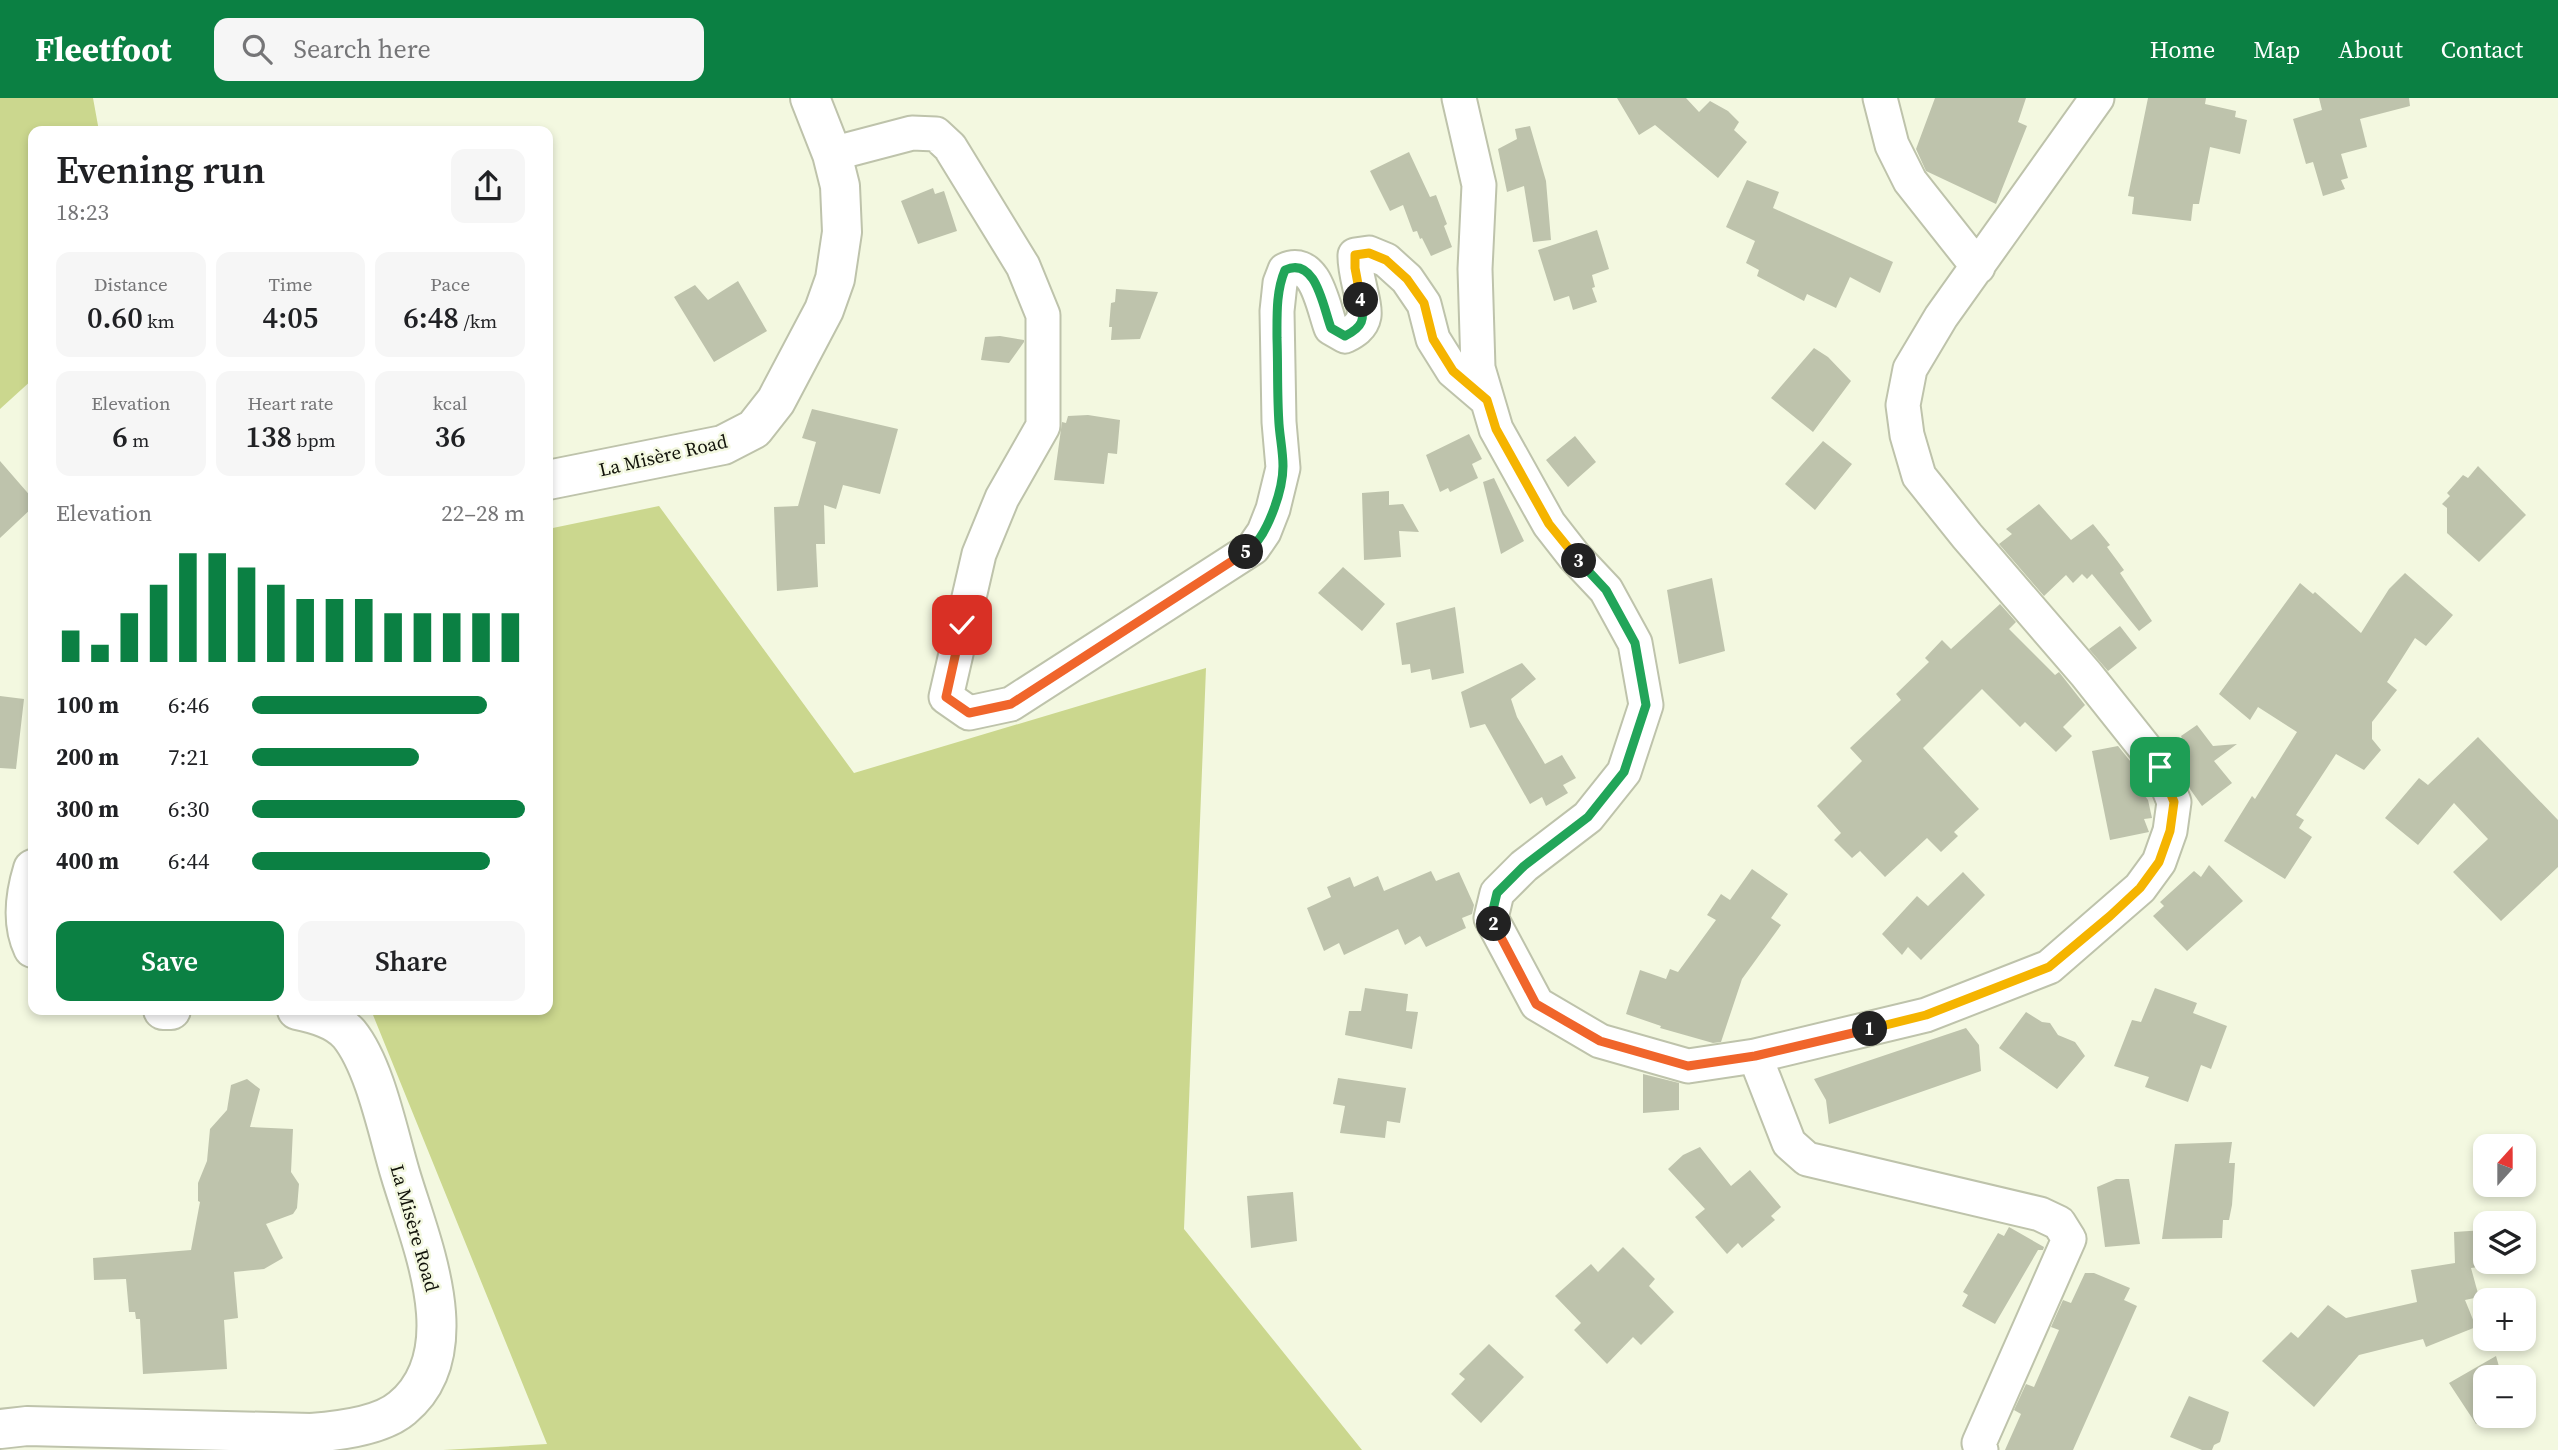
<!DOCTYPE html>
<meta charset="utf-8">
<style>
:root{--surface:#fff;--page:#f6f6f6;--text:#202124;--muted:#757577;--accent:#0b8043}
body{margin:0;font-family:"Source Serif 4",serif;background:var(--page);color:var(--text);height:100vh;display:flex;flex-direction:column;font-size:26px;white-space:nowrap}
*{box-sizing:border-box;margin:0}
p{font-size:23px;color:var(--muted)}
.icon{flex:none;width:38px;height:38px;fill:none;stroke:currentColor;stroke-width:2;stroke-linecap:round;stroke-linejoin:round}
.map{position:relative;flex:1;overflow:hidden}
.sheet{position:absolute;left:28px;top:28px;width:525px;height:889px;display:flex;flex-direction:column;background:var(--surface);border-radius:14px;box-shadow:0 4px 10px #0003}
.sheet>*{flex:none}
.needle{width:46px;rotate:21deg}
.fabs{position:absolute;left:2473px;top:1036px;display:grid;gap:14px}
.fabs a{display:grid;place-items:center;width:63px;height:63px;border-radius:14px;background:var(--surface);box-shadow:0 4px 10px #0003;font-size:35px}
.pin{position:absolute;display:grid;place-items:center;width:60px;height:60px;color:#fff;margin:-30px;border-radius:14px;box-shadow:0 4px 10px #0006}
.km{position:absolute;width:35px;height:35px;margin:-18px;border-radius:50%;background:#222;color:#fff;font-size:19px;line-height:35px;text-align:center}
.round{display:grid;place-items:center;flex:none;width:74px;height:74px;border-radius:14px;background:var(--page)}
.summary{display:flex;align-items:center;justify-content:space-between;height:119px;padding:0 28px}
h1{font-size:38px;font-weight:600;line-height:52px}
.figures{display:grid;grid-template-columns:repeat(3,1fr);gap:10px;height:119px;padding:7px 28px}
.figures div{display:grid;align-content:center;border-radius:14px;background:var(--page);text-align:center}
.figures b{font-size:30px;font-weight:600}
.figures small{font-size:19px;font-weight:400}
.figures p{font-size:19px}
.chart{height:196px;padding:14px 28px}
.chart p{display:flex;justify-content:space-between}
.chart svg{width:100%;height:126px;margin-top:7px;stroke:var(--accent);stroke-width:6}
.button{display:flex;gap:14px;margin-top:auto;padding:14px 28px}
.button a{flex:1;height:80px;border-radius:14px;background:var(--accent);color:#fff;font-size:28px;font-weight:600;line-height:80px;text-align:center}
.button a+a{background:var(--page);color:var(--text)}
ul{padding:0 28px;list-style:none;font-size:23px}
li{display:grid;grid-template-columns:112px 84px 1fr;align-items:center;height:52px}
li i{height:18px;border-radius:9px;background:var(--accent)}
header{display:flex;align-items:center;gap:42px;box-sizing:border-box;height:98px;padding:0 35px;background:var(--accent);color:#fff}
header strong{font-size:33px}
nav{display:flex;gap:38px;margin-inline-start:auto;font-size:24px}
.search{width:490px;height:63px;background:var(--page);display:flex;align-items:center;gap:18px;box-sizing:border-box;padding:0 24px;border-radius:14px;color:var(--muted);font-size:26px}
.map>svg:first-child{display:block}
.green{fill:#cbd78e}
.building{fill:#bec3ac}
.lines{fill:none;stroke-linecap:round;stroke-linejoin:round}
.street-casing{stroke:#bec3ab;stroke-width:37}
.secondary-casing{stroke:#bec3ab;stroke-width:42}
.street{stroke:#fff;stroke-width:33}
.secondary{stroke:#fff;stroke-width:38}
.split-1-casing{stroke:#fff;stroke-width:14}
.split-2-casing{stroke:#fff;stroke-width:14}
.split-3-casing{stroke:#fff;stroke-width:14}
.split-4-casing{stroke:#fff;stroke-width:14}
.split-5-casing{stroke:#fff;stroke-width:14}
.split-6-casing{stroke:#fff;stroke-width:14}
.split-1{stroke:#f5b400;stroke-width:9}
.split-2{stroke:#f0652b;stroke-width:9}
.split-3{stroke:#22a559;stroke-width:9}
.split-4{stroke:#f5b400;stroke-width:9}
.split-5{stroke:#22a559;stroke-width:9}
.split-6{stroke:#f0652b;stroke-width:9}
.labels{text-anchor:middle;stroke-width:5;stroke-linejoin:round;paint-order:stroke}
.street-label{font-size:19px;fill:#11120a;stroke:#f3f8e0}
</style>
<header>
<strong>Fleetfoot</strong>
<div class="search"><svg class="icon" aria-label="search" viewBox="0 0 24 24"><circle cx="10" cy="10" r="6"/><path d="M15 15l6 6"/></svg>Search here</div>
<nav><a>Home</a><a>Map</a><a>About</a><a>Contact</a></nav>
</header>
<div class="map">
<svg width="2558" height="1352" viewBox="0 0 2558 1352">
<rect width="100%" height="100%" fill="#f3f8e0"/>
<path class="green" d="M 0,0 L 93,0 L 99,33 L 33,33 L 33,281 L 0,311 Z
M 659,408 L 854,675 L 1206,570 L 1184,1131 L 1362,1352 L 443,1352 L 547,1346 L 371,912 L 548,912 L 548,431 Z"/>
<path class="building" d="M 1617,0 L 1686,0 L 1699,14 L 1710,3 L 1728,13 L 1739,24 L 1734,32 L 1747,44 L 1718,80 L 1655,27 L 1639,37 Z
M 1935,0 L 2026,0 L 2018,24 L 2027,28 L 1996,106 L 1926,73 L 1916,51 Z
M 2148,0 L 2206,0 L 2205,6 L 2236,13 L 2235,19 L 2247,22 L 2240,56 L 2210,49 L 2199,106 L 2193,106 L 2191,123 L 2132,116 L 2134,99 L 2128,98 Z
M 2319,0 L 2409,0 L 2410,8 L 2360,21 L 2367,49 L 2341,56 L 2348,80 L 2341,82 L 2345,91 L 2323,98 L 2313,64 L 2306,66 L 2293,21 L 2322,12 Z
M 1530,28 L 1546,83 L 1551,142 L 1533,144 L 1524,88 L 1507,94 L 1498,51 L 1517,41 L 1515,31 Z
M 1409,54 L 1430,99 L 1436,97 L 1447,126 L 1444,128 L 1452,149 L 1431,158 L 1422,140 L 1420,141 L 1417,133 L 1413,134 L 1403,107 L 1390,113 L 1370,73 Z
M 1747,82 L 1779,94 L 1773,110 L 1893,164 L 1880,195 L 1850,179 L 1836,210 L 1807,196 L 1804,203 L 1757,178 L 1759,172 L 1746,165 L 1755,143 L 1726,129 Z
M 933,90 L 935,96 L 944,93 L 957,133 L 918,146 L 901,103 Z
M 1597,132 L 1609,171 L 1592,177 L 1595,189 L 1592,190 L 1597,204 L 1573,212 L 1569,198 L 1554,203 L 1538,152 Z
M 738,183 L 767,233 L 714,264 L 674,199 L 695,187 L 708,202 Z
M 1116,191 L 1158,194 L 1140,241 L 1111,242 L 1112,229 L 1109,229 L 1111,205 L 1115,204 Z
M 1000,238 L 1024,242 L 1024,244 L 1009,265 L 981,262 L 985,239 Z
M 1814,250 L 1828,259 L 1851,283 L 1813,334 L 1771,300 Z
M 812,311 L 898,331 L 880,396 L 843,387 L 836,411 L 824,407 L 825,446 L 816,446 L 818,489 L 777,493 L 774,409 L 798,408 L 816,344 L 802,340 Z
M 1088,317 L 1120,322 L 1117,356 L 1108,355 L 1104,386 L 1054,382 L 1062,324 L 1066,325 L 1068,318 Z
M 1469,336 L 1482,361 L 1472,366 L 1478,380 L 1450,394 L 1448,390 L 1440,394 L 1426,357 Z
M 1575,338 L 1596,364 L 1568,389 L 1546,362 Z
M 1823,343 L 1852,366 L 1815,412 L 1785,386 Z
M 0,363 L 33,401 L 33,409 L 0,440 Z
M 2478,368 L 2526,417 L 2479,464 L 2447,435 L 2447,410 L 2442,406 L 2450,398 L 2447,395 L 2463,377 L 2468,380 Z
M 1494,380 L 1524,443 L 1501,456 L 1483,384 Z
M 1389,393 L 1389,407 L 1403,406 L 1419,434 L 1399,433 L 1401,459 L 1364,462 L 1362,395 Z
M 2039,406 L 2071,442 L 2093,426 L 2110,447 L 2107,449 L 2124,472 L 2120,475 L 2152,523 L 2139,533 L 2092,476 L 2087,481 L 2082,476 L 2073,485 L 2066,477 L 2044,498 L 1999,446 L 2012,436 L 2006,431 Z
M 1343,469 L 1385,506 L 1362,533 L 1318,495 Z
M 2405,475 L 2453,517 L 2426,548 L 2415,540 L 2387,584 L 2397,592 L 2372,624 L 2372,641 L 2381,652 L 2364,672 L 2336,656 L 2296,717 L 2304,722 L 2299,730 L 2312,739 L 2285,781 L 2224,743 L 2252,698 L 2255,701 L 2297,634 L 2258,609 L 2250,622 L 2219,596 L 2300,485 L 2313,496 L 2315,494 L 2361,535 L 2389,491 Z
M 1712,480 L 1725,553 L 1679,566 L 1667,492 Z
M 2000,506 L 2016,524 L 2009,531 L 2055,577 L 2059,574 L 2085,607 L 2063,629 L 2072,638 L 2056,654 L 2025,624 L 2020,629 L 1982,591 L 1923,650 L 1979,711 L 1954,734 L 1958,738 L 1941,754 L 1927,740 L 1885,779 L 1860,753 L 1852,760 L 1834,742 L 1841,735 L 1817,708 L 1862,663 L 1850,650 L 1901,602 L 1896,596 L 1929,564 L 1925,560 L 1942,542 L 1951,551 Z
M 1455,509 L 1464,575 L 1432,582 L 1430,571 L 1411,575 L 1410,566 L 1402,567 L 1396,525 Z
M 2120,528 L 2137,550 L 2108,573 L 2089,551 Z
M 1522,565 L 1536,581 L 1511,601 L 1517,619 L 1545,666 L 1562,657 L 1576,680 L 1563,687 L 1568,695 L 1546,708 L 1542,699 L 1530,706 L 1485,626 L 1470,630 L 1461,594 Z
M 0,598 L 24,601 L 16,671 L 0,670 Z
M 2197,627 L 2213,648 L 2237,646 L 2214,663 L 2232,685 L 2202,708 L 2190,691 L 2172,654 L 2186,652 L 2181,638 Z
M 2478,639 L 2558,722 L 2558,769 L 2501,823 L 2453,774 L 2488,741 L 2454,705 L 2418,747 L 2385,720 L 2419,680 L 2428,687 Z
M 2118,648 L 2143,679 L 2147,696 L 2145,698 L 2148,702 L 2152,720 L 2144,721 L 2149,734 L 2110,742 L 2092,653 Z
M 2209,767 L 2243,803 L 2187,853 L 2153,818 L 2164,808 L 2160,804 L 2194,773 L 2201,779 Z
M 1752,771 L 1788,796 L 1771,820 L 1781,827 L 1742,881 L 1721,944 L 1713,945 L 1660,930 L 1661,928 L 1626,916 L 1640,872 L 1666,881 L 1670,871 L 1678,874 L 1716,822 L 1707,817 L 1721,796 L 1730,802 Z
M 1431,773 L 1436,783 L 1459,774 L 1474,807 L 1472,816 L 1462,820 L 1466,830 L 1426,849 L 1420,838 L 1405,847 L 1398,831 L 1344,857 L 1339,845 L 1324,853 L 1307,810 L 1331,799 L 1327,789 L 1350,779 L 1354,789 L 1378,778 L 1384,793 Z
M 1963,774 L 1985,797 L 1921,862 L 1908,849 L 1902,857 L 1882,836 L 1917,798 L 1928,808 Z
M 1365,890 L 1408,896 L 1406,913 L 1418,914 L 1412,951 L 1345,937 L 1349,913 L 1361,913 Z
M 2155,890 L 2197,905 L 2193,915 L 2227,928 L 2211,971 L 2201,967 L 2188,1004 L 2145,989 L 2149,979 L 2114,968 L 2132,922 L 2141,924 Z
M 2026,914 L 2042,924 L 2050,925 L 2058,937 L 2075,944 L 2085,958 L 2057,991 L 1999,950 Z
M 1966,930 L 1979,947 L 1981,973 L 1829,1026 L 1826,1002 L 1814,981 Z
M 1643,976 L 1679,985 L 1679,1012 L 1643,1015 Z
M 1338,980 L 1406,990 L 1400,1025 L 1387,1023 L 1385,1040 L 1340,1035 L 1345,1008 L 1333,1006 Z
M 247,981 L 260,991 L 250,1029 L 293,1031 L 291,1074 L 299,1086 L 297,1110 L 293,1116 L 266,1126 L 283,1160 L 264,1171 L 234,1174 L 238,1220 L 224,1222 L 227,1271 L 143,1276 L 140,1221 L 136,1221 L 135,1214 L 129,1214 L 126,1181 L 94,1182 L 93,1160 L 191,1152 L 200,1104 L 198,1103 L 198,1085 L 207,1063 L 210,1031 L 227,1012 L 231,987 Z
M 2232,1044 L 2229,1065 L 2235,1065 L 2232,1107 L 2229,1122 L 2223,1122 L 2222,1140 L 2162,1141 L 2175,1046 Z
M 1700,1049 L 1731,1088 L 1750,1072 L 1781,1109 L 1771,1118 L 1775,1122 L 1742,1150 L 1738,1145 L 1727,1156 L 1695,1119 L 1705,1111 L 1668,1071 L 1683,1057 Z
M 2116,1081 L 2129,1081 L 2140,1146 L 2105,1149 L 2097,1089 Z
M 1293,1094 L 1297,1143 L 1251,1150 L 1247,1098 Z
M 2009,1129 L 2044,1149 L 2043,1152 L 2038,1152 L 1995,1226 L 1962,1208 L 1968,1197 L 1963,1194 L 1998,1135 L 2004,1138 Z
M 2485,1132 L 2485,1168 L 2471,1170 L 2479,1199 L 2465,1202 L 2476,1229 L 2426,1249 L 2423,1241 L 2359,1257 L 2314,1309 L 2262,1263 L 2291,1234 L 2298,1240 L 2328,1207 L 2346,1220 L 2417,1204 L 2411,1172 L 2455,1165 L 2454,1134 Z
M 1623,1149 L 1655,1181 L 1649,1188 L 1674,1214 L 1641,1247 L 1633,1239 L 1607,1266 L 1574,1232 L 1581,1225 L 1555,1198 L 1591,1166 L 1598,1174 Z
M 2085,1175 L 2094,1175 L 2130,1190 L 2124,1202 L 2137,1208 L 2073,1352 L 2005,1352 L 2021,1316 L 2014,1312 L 2026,1286 L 2034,1289 L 2059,1232 L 2051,1229 L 2063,1202 L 2071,1205 Z
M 1489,1246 L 1524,1279 L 1481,1325 L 1451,1296 L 1465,1281 L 1459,1276 Z
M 2496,1258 L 2502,1279 L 2485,1279 L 2485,1318 L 2491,1318 L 2476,1326 L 2449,1285 Z
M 2189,1298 L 2229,1314 L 2220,1344 L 2214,1347 L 2212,1352 L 2202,1352 L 2170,1339 Z"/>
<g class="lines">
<defs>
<path id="street" d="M 1459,0 L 1479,87 L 1475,171 L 1478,270 L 1496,331 L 1549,426 L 1574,458 L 1606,492 L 1635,545 L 1646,607 L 1624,674 L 1588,719 L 1524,768 L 1497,795 L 1491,820 L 1537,906 L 1600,943 L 1688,968 L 1755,958 L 1926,917 L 2049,869 L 2140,790 L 2159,764 L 2170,733 L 2174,704 L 2160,669 L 2086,576 L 1967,438 L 1919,378 L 1907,337 L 1903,307 L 1910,271 L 1941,219 L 2097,0
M 1880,0 L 1892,47 L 1910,83 L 1978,169
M 832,56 L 912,35 L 936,36 L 950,49 L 1023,168 L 1043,217 L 1043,328 L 1002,400 L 979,456 L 946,599 L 969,615 L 1011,606 L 1253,450 L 1264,434 L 1273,411 L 1283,370 L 1279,324 L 1277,213 L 1280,185 L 1285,172 C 1316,158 1323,209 1331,230 L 1345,238 C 1353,234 1362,229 1364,218 C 1366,206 1354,175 1355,157 L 1369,155 L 1386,162 L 1407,181 L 1424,206 L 1433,241 L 1453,273 L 1487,302
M 1755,958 L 1789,1045 L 1807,1061 L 2040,1116 L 2059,1125 L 2069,1141 L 1979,1345 L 1981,1352"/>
<path id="secondary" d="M 548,382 L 723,347 L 754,331 L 776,303 L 824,212 L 835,181 L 842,134 L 840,88 L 832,56 L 810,0
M 33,771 C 25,797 21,825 33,850
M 163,912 L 171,912
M 0,1331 L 27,1328 L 311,1335 C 338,1333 381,1328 402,1310 C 470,1254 420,1143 400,1075 C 388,1035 375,968 349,936 C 336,921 315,916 297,912"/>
</defs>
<use href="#street" class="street-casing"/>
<use href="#secondary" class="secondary-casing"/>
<use href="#street" class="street"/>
<use href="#secondary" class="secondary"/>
</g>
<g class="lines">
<defs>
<path id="split-1" d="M 1870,931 L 1926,917 L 2049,869 L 2110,818 L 2140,790 L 2159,764 L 2170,733 L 2174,704 L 2160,669"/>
<path id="split-2" d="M 1494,826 L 1536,906 L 1600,943 L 1688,968 L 1755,958 L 1870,931"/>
<path id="split-3" d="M 1494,826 L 1491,820 L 1497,795 L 1524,768 L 1588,719 L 1624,674 L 1646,607 L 1635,545 L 1606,492 L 1579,463"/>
<path id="split-4" d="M 1361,202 L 1355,170 L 1355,157 L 1369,155 L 1386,162 L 1407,181 L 1424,205 L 1433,241 L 1453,273 L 1487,302 L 1496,331 L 1549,426 L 1579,463"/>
<path id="split-5" d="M 1246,454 C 1267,441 1283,392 1283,368 C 1283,354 1280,340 1279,326 C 1277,297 1278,268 1277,240 C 1277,217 1276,193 1285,172 C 1316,158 1323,209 1331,230 L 1345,238 C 1363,229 1365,222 1361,202"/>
<path id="split-6" d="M 962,527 L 946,599 L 969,615 L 1011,606 L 1246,454"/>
</defs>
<use href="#split-1" class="split-1-casing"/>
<use href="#split-2" class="split-2-casing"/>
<use href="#split-3" class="split-3-casing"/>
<use href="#split-4" class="split-4-casing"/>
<use href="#split-5" class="split-5-casing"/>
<use href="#split-6" class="split-6-casing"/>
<use href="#split-1" class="split-1"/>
<use href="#split-2" class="split-2"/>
<use href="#split-3" class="split-3"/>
<use href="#split-4" class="split-4"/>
<use href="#split-5" class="split-5"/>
<use href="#split-6" class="split-6"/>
</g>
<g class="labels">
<g class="street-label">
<text transform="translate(663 357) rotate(-13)" y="7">La Misère Road</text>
<text transform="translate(415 1130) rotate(74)" y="7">La Misère Road</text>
</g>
</g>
</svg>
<div class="fabs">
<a><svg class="needle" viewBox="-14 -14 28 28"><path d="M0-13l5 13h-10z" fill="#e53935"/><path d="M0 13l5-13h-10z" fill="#757577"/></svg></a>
<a><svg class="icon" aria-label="layers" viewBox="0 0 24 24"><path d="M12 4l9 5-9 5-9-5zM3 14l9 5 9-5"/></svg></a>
<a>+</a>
<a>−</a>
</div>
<div class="pin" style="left:2160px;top:669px;background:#1e9e55"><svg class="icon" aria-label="arrive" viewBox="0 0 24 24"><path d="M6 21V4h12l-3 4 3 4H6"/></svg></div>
<div class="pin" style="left:962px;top:527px;background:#d93025"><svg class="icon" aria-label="check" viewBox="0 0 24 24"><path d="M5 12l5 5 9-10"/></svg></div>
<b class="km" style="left:1870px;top:931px">1</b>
<b class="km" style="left:1494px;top:826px">2</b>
<b class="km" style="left:1579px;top:463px">3</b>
<b class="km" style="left:1361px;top:202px">4</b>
<b class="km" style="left:1246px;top:454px">5</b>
<section class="sheet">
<div class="summary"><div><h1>Evening run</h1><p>18:23</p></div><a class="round"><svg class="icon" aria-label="share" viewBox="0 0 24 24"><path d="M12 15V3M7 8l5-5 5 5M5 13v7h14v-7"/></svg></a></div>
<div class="figures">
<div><p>Distance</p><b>0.60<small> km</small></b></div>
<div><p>Time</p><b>4:05</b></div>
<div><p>Pace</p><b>6:48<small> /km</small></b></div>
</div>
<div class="figures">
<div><p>Elevation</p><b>6<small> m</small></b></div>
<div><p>Heart rate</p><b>138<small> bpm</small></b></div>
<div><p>kcal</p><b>36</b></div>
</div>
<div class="chart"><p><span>Elevation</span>22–28 m</p>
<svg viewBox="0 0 160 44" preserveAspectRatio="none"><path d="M5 44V33M15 44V38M25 44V27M35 44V17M45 44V6M55 44V6M65 44V11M75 44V17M85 44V22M95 44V22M105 44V22M115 44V27M125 44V27M135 44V27M145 44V27M155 44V27"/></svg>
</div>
<ul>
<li><b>100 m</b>6:46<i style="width:86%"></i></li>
<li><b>200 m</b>7:21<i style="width:61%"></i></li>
<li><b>300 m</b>6:30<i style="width:100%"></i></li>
<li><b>400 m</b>6:44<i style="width:87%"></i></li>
</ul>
<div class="button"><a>Save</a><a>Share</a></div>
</section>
</div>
